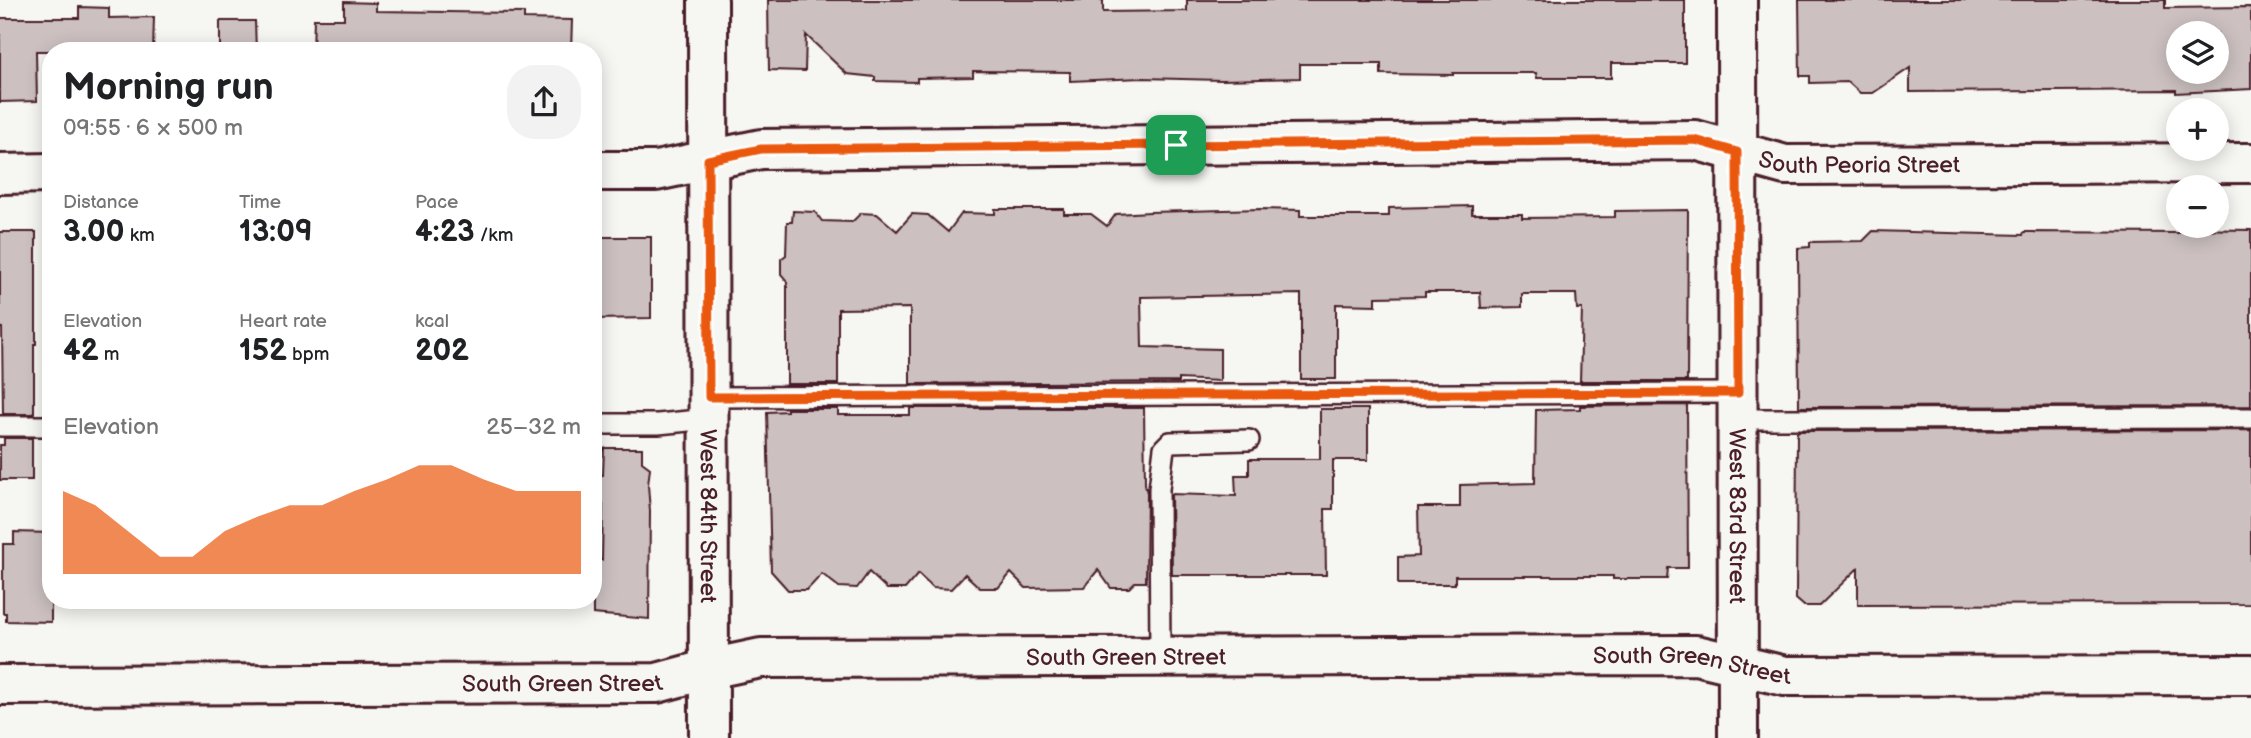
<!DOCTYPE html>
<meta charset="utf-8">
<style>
:root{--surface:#fff;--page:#f2f2f2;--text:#202124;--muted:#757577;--accent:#ea580c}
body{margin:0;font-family:"Balsamiq Sans",sans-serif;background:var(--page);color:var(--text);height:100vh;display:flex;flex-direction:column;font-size:26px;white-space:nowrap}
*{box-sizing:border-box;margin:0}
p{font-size:23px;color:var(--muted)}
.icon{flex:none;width:38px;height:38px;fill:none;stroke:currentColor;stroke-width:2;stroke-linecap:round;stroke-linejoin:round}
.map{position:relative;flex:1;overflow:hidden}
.drawer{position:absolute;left:42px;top:42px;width:560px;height:567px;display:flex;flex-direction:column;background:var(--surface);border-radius:28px;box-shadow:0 4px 18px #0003}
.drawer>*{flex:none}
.controls{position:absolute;left:2166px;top:21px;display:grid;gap:14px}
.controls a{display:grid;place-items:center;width:63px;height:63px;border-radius:50%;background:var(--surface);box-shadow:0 4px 18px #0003;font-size:35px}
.pin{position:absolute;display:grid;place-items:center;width:60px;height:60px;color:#fff;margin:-30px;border-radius:14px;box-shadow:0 4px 10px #0006}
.round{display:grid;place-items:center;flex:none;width:74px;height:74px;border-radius:28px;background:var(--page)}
.overview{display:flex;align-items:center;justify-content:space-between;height:119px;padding:0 21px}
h1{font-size:38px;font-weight:700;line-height:52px}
.stats{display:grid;grid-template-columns:repeat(3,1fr);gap:10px;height:119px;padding:7px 21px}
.stats div{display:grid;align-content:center}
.stats b{font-size:30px;font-weight:700}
.stats small{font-size:19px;font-weight:400}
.stats p{font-size:19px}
.chart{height:196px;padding:14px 21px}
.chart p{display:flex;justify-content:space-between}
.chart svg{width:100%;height:126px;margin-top:7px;fill:var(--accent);opacity:.7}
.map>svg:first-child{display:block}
.building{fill:#ccc1c0;stroke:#4a1f2b;stroke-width:2;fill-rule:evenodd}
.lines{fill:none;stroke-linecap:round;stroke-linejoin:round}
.service-casing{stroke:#4a1f2b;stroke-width:24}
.minor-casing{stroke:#4a1f2b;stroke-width:44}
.tertiary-casing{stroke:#4a1f2b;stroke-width:44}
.service{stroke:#f6f6f2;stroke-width:19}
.minor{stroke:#f6f6f2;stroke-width:38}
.tertiary{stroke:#f6f6f2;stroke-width:38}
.route-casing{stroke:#fff;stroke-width:14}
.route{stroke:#ea580c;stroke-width:9}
.labels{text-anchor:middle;stroke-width:5;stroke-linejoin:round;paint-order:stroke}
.street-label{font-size:23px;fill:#4a1f2b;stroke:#f6f6f2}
</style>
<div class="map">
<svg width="2251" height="738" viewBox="0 0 2251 738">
<rect width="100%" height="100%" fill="#f6f6f2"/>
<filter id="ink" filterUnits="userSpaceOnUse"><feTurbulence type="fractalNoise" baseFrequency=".0143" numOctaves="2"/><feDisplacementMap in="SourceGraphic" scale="14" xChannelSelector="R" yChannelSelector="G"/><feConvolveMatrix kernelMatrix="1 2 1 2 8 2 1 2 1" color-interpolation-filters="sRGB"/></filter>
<g filter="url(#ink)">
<path class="building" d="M 768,0 L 1103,0 L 1103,12 L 1187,11 L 1187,0 L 1685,0 L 1685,63 L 1611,63 L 1611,78 L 1537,78 L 1536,73 L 1453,73 L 1453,75 L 1381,74 L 1381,64 L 1300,64 L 1300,78 L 1222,80 L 1142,78 L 1070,81 L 1070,72 L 973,71 L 973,77 L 917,78 L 917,82 L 875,81 L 875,77 L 847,74 L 806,35 L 805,71 L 769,70 Z
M 1799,0 L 2165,0 L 2165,8 L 2251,7 L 2251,89 L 2176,93 L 2176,90 L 1910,92 L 1910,68 L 1873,93 L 1860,93 L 1848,82 L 1810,83 L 1810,76 L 1800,76 ZM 2179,33 L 2217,33 L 2217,72 L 2179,72 Z
M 344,2 L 376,3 L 376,11 L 524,13 L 524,19 L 572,20 L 571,51 L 313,51 L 314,19 L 344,19 Z
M 79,7 L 109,8 L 109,18 L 154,17 L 153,51 L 36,51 L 37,101 L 0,102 L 0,18 L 79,18 Z
M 220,21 L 255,21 L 256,51 L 220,51 Z
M 1472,206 L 1472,214 L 1522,214 L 1522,218 L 1615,217 L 1615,211 L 1688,210 L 1687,381 L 1580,381 L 1582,309 L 1577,309 L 1576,294 L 1522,294 L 1522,307 L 1481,308 L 1480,292 L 1425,292 L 1425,296 L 1376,297 L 1376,305 L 1336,304 L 1336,379 L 1301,379 L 1301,294 L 1141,297 L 1142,347 L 1220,349 L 1220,381 L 1179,379 L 1179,382 L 910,384 L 910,308 L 838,309 L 838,384 L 787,384 L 787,281 L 781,274 L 781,259 L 786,255 L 787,222 L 792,222 L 793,211 L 815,212 L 822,221 L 852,222 L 861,213 L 877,214 L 897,231 L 912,214 L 928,215 L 948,232 L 962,213 L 995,214 L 995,209 L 1064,209 L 1064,214 L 1091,214 L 1107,226 L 1116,214 L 1150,212 L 1261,209 L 1300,210 L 1300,216 L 1389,216 L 1389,208 Z
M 2179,229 L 2251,230 L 2251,406 L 1799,407 L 1798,248 L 1810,247 L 1810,242 L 1863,241 L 1873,231 L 2023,235 L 2024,232 L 2179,233 Z
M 0,232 L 36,232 L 36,344 L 34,344 L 34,413 L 32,414 L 3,414 L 2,328 L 0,328 Z
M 593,237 L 651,237 L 651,318 L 593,319 Z
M 1687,405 L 1688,568 L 1668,568 L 1667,579 L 1613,579 L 1613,576 L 1455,576 L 1455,584 L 1398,584 L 1398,557 L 1419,556 L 1418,507 L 1460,507 L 1460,485 L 1535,483 L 1536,410 L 1580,409 L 1580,406 Z
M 910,408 L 1144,408 L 1145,484 L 1147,493 L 1146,582 L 1135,582 L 1129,588 L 1111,588 L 1098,570 L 1084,587 L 1026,588 L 1011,573 L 998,588 L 980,588 L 965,574 L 951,589 L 933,588 L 918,574 L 905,589 L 887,589 L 869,572 L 857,588 L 839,587 L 822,574 L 807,590 L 788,590 L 771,571 L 767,412 L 787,411 L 787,409 L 838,409 L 838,415 L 910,415 Z
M 1320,409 L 1368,409 L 1368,460 L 1333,460 L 1333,509 L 1325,509 L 1326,575 L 1172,575 L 1171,494 L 1236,496 L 1235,475 L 1249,475 L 1249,459 L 1320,459 Z
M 2251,430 L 2251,604 L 1858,605 L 1858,568 L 1819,606 L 1804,606 L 1796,599 L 1797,432 L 1799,431 Z
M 4,438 L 32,438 L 32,480 L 0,480 L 0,445 L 4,445 Z
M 604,448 L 642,448 L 642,462 L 650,468 L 648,485 L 650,511 L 649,619 L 593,614 L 593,560 L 602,560 L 603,505 L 593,504 L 593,475 L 603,475 Z
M 14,532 L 51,533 L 51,622 L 6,621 L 6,613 L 3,613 L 3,544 L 14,544 Z"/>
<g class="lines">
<defs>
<path id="service" d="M 709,397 L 1738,393
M 1737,419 L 2251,418
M 593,424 L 658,424 L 709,419
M 0,426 L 51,426
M 1160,657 L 1159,489 L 1164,448 L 1170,442 L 1249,440"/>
<g id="minor">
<path id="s1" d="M 708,0 L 709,738"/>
<path id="s2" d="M 593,171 L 656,171 L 761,149 L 1695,140 L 1785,165 L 2251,163"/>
<path d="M 0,174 L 51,173"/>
<path id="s3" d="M 0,685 L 657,683 L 709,669 L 761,658 L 1696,655 L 1785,676 L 2251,675"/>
</g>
<g id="tertiary">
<path id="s4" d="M 1737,0 L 1738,738"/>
</g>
</defs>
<use href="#service" class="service-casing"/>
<use href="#minor" class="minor-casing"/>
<use href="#tertiary" class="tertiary-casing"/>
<use href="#service" class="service"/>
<use href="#minor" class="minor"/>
<use href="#tertiary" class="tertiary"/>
</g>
</g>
<g class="lines" filter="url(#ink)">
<defs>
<path id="route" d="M 1695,140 L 1737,152 L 1738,393 L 709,397 L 708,160 L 761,149 Z"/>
</defs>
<use href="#route" class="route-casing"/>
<use href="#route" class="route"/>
</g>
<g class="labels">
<g class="street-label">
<text dy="8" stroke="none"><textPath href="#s2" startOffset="1272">South Peoria Street</textPath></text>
<text dy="8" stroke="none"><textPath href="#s1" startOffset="516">West 84th Street</textPath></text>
<text dy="8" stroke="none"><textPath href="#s4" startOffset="516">West 83rd Street</textPath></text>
<text dy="8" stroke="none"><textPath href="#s3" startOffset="1129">South Green Street</textPath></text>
<text dy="8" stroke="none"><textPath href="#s3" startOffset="1696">South Green Street</textPath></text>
<text dy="8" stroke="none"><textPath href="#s3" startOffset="562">South Green Street</textPath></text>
</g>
</g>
</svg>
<div class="controls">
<a><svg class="icon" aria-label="layers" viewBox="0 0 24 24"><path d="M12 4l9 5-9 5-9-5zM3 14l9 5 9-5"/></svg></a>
<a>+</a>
<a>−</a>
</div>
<div class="pin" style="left:1176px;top:145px;background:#1e9e55"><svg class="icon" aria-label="arrive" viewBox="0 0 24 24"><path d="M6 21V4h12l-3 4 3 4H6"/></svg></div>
<section class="drawer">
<div class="overview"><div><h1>Morning run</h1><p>09:55 · 6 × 500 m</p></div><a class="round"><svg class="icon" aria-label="share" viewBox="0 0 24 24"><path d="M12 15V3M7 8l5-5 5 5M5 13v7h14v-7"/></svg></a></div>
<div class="stats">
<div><p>Distance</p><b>3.00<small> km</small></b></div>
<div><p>Time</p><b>13:09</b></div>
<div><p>Pace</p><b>4:23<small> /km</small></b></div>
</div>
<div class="stats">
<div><p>Elevation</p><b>42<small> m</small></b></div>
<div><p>Heart rate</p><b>152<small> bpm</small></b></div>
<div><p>kcal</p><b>202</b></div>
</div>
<div class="chart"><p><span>Elevation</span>25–32 m</p>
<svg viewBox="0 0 160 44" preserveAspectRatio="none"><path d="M0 44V15L10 20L20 29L30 38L40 38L50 29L60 24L70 20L80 20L90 15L100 11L110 6L120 6L130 11L140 15L150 15L160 15V44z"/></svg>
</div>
</section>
</div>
